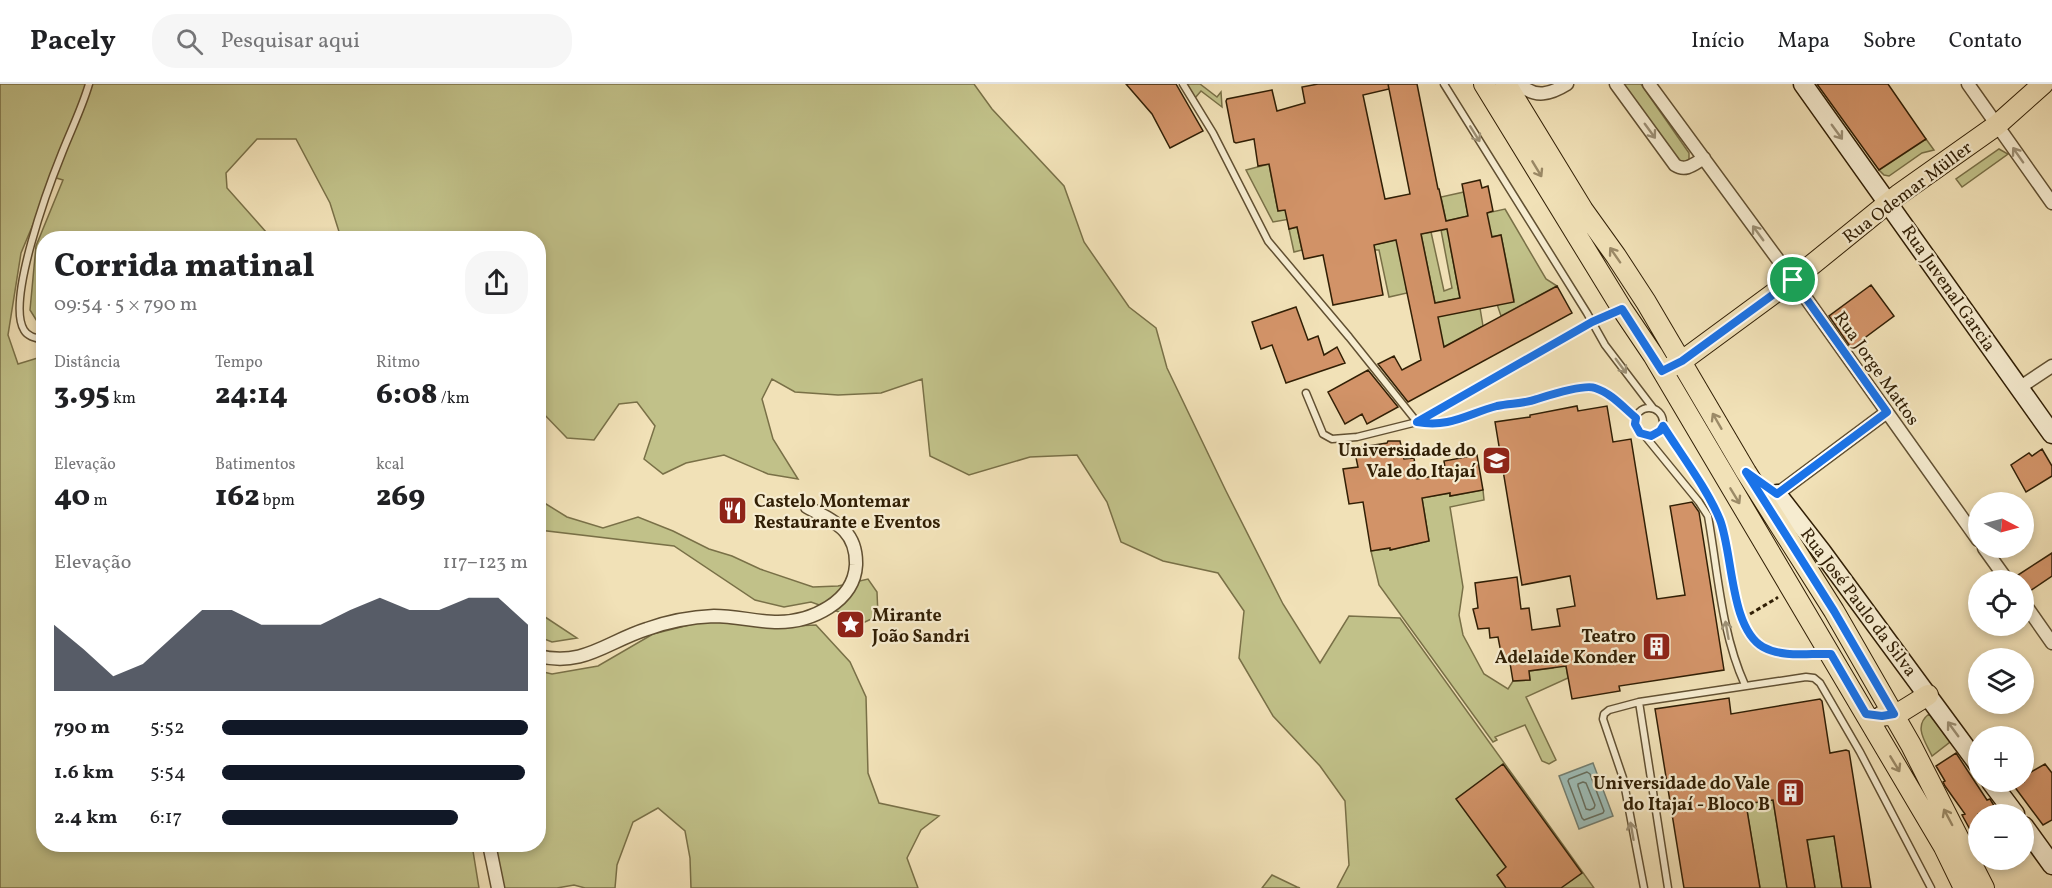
<!DOCTYPE html>
<html lang="pt">
<meta charset="utf-8">
<style>
:root{--surface:#fff;--page:#f6f6f6;--text:#202124;--muted:#757577;--line:#e0e0e0;--accent:#111827}
body{margin:0;font-family:Vollkorn,serif;background:var(--page);color:var(--text);height:100vh;display:flex;flex-direction:column;font-size:22px;white-space:nowrap}
*{box-sizing:border-box;margin:0}
p{font-size:20px;color:var(--muted)}
.icon{flex:none;width:33px;height:33px;fill:none;stroke:currentColor;stroke-width:2;stroke-linecap:round;stroke-linejoin:round}
.map{position:relative;flex:1;overflow:hidden}
.details{position:absolute;left:36px;top:147px;width:510px;height:621px;display:flex;flex-direction:column;background:var(--surface);border-radius:24px;box-shadow:0 3px 9px #0003}
.details>*{flex:none}
.needle{width:39px;rotate:96deg}
.fabs{position:absolute;left:1968px;top:408px;display:grid;gap:12px}
.fabs a{display:grid;place-items:center;width:66px;height:66px;border-radius:50%;background:var(--surface);box-shadow:0 3px 9px #0003;font-size:30px}
.pin{position:absolute;display:grid;place-items:center;width:51px;height:51px;color:#fff;margin:-26px;border:3px solid #fff;border-radius:50%;box-shadow:0 2px 6px #0007}
.round{display:grid;place-items:center;flex:none;width:63px;height:63px;border-radius:24px;background:var(--page)}
.summary{display:flex;align-items:center;justify-content:space-between;height:102px;padding:0 18px}
h1{font-size:33px;font-weight:800;line-height:45px}
.figures{display:grid;grid-template-columns:repeat(3,1fr);gap:9px;height:102px;padding:6px 18px}
.figures div{display:grid;align-content:center}
.figures b{font-size:30px;font-weight:800}
.figures small{font-size:16px;font-weight:400}
.figures p{font-size:16px}
.chart{height:168px;padding:12px 18px}
.chart p{display:flex;justify-content:space-between}
.chart svg{width:100%;height:108px;margin-top:6px;fill:var(--accent);opacity:.7}
ul{padding:0 18px;list-style:none;font-size:20px}
li{display:grid;grid-template-columns:96px 72px 1fr;align-items:center;height:45px}
li i{height:15px;border-radius:8px;background:var(--accent)}
header{display:flex;align-items:center;gap:36px;box-sizing:border-box;height:84px;padding:0 30px;background:var(--surface);border-bottom:2px solid var(--line)}
header strong{font-size:28px}
nav{display:flex;gap:33px;margin-inline-start:auto;font-size:21px}
.search{width:420px;height:54px;background:var(--page);display:flex;align-items:center;gap:15px;box-sizing:border-box;padding:0 21px;border-radius:24px;color:var(--muted);font-size:22px}
.map>svg:first-child{display:block}
.green{fill:#c1c189;stroke:#797047;stroke-width:1.5}
.water{fill:#9dbcb6;stroke:#727d6f;stroke-width:1.5}
.lines{fill:none;stroke-linecap:round;stroke-linejoin:round}
.shore{stroke:#676e5e;stroke-width:1.5}
.building{fill:#d29368;stroke:#311f05;stroke-width:1.5;fill-rule:evenodd}
.lane-casing{stroke:#615032;stroke-width:9}
.street-casing{stroke:#615032;stroke-width:15}
.secondary-casing{stroke:#311f05;stroke-width:21}
.primary-casing{stroke:#311f05;stroke-width:22}
.path{stroke:#311f05;stroke-width:3;stroke-dasharray:4.5 3;stroke-linecap:butt}
.lane{stroke:#f6ecd0;stroke-width:6}
.street{stroke:#f6ecd0;stroke-width:12}
.secondary{stroke:#f6ecd0;stroke-width:18}
.primary{stroke:#f1e1b7;stroke-width:20}
.oneway{stroke:#9d9075}
.oneway2{stroke:#9b8a67}
.route-casing{stroke:#fff;stroke-width:12}
.route{stroke:#1a73e8;stroke-width:8}
.labels{text-anchor:middle;stroke-width:4.5;stroke-linejoin:round;paint-order:stroke}
.street-label{font-size:18px;fill:#311f05;stroke:#f6ecd0}
.poi-label{font-size:18px;font-weight:bold;fill:#311f05;stroke:#f6ecd0;text-anchor:end}
</style>
<header>
<strong>Pacely</strong>
<div class="search"><svg class="icon" aria-label="search" viewBox="0 0 24 24"><circle cx="10" cy="10" r="6"/><path d="M15 15l6 6"/></svg>Pesquisar aqui</div>
<nav><a>Início</a><a>Mapa</a><a>Sobre</a><a>Contato</a></nav>
</header>
<div class="map">
<svg width="2052" height="804" viewBox="0 0 2052 804">
<rect width="100%" height="100%" fill="#f1e1b7"/>
<filter id="stains"><feTurbulence type="fractalNoise" baseFrequency=".00333" numOctaves="4"/><feColorMatrix values="0 0 0 0 .2 0 0 0 0 .09 0 0 0 0 .02 0 0 0 .5 -.17"/></filter>
<radialGradient id="worn" r=".72"><stop offset=".6" stop-color="#630" stop-opacity="0"/><stop offset="1" stop-color="#630" stop-opacity=".3"/></radialGradient>
<path class="green" d="M 0,0 L 974,0 L 992,25 L 1064,102 L 1084,158 L 1129,223 L 1156,244 L 1167,284 L 1226,407 L 1283,520 L 1320,579 L 1349,532 L 1400,534 L 1594,804 L 1337,804 L 1349,781 L 1345,717 L 1320,682 L 1273,632 L 1239,574 L 1244,527 L 1218,489 L 1163,477 L 1121,458 L 1107,418 L 1077,371 L 1030,373 L 969,391 L 930,372 L 922,295 L 881,309 L 838,311 L 795,308 L 772,295 L 762,315 L 773,355 L 798,395 L 768,390 L 724,371 L 686,379 L 663,390 L 644,375 L 655,342 L 637,318 L 619,320 L 594,356 L 567,354 L 539,325 L 538,154 L 341,154 L 330,119 L 296,55 L 257,55 L 226,89 L 227,104 L 266,148 L 264,154 L 44,154 L 43,242 L 40,242 L 30,226 L 36,162 L 63,96 L 53,93 L 21,169 L 8,251 L 18,280 L 44,272 L 44,760 L 472,761 L 479,804 L 0,804 Z
M 1187,0 L 1200,0 L 1217,13 L 1221,8 L 1222,23 L 1201,7 L 1195,14 Z
M 1623,0 L 1641,0 L 1689,69 L 1689,77 L 1679,80 Z
M 1926,55 L 1934,66 L 1922,69 L 1889,92 L 1884,91 L 1879,86 Z
M 1999,65 L 2008,70 L 1962,103 L 1956,95 Z
M 1269,80 L 1278,127 L 1293,124 L 1296,134 L 1273,138 L 1246,86 Z
M 1464,108 L 1468,132 L 1446,137 L 1441,113 Z
M 1505,125 L 1546,195 L 1557,202 L 1501,232 L 1497,220 L 1514,216 L 1501,151 L 1483,154 L 1487,129 Z
M 1464,142 L 1450,161 L 1460,214 L 1435,219 L 1421,150 L 1431,148 L 1444,207 L 1452,204 L 1441,146 Z
M 1297,143 L 1302,166 L 1294,168 L 1289,145 Z
M 1399,155 L 1407,209 L 1389,213 L 1379,166 L 1375,166 L 1373,161 Z
M 1436,224 L 1480,224 L 1483,242 L 1440,265 Z
M 1483,406 L 1484,416 L 1450,423 L 1463,503 L 1459,531 L 1463,551 L 1484,590 L 1508,605 L 1513,597 L 1530,596 L 1529,587 L 1553,584 L 1560,543 L 1568,594 L 1526,613 L 1556,676 L 1549,680 L 1542,677 L 1525,641 L 1495,653 L 1497,656 L 1493,658 L 1379,501 L 1371,467 L 1390,464 L 1391,466 L 1429,457 L 1422,414 L 1450,409 L 1450,412 Z
M 538,415 L 567,433 L 603,444 L 638,433 L 673,447 L 709,465 L 732,472 L 760,485 L 813,503 L 838,502 L 868,495 L 877,508 L 878,532 L 856,542 L 842,529 L 811,518 L 784,523 L 755,516 L 674,462 L 539,446 Z
M 539,529 L 577,554 L 552,558 L 539,553 Z
M 705,537 L 768,543 L 816,541 L 850,578 L 866,613 L 868,689 L 879,719 L 939,732 L 921,746 L 907,774 L 918,804 L 691,804 L 690,774 L 685,747 L 658,724 L 633,738 L 617,781 L 615,804 L 585,804 L 574,801 L 557,804 L 503,804 L 495,761 L 538,760 L 539,587 L 552,590 L 598,582 L 653,550 Z
M 1929,630 L 1950,658 L 1932,672 C 1925,657 1913,642 1929,630 Z
M 1742,697 L 1766,717 L 1773,716 L 1787,804 L 1760,804 Z
M 1827,707 L 1842,804 L 1815,804 L 1800,712 Z
M 1272,791 L 1297,803 L 1300,804 L 1262,804 Z"/>
<path class="water" d="M 1593,679 L 1613,732 L 1579,745 L 1559,692 Z"/>
<g class="lines">
<path class="shore" d="M 1587,688 L 1590,690 L 1604,727 L 1603,729 L 1584,736 L 1582,734 L 1568,697 L 1569,695 Z
M 1583,698 L 1586,699 L 1595,721 L 1594,724 L 1590,726 L 1586,725 L 1578,702 L 1578,700 Z"/>
</g>
<path class="building" d="M 1126,0 L 1176,0 L 1203,47 L 1170,64 L 1152,30 Z
M 1318,0 L 1388,0 L 1389,5 L 1363,11 L 1385,115 L 1410,110 L 1388,0 L 1417,0 L 1438,105 L 1439,105 L 1446,137 L 1468,132 L 1462,100 L 1480,96 L 1482,104 L 1488,102 L 1493,127 L 1487,129 L 1492,153 L 1501,151 L 1514,218 L 1438,233 L 1444,263 L 1557,202 L 1572,229 L 1408,318 L 1378,280 L 1394,272 L 1402,286 L 1421,276 L 1396,156 L 1374,161 L 1383,211 L 1333,221 L 1323,171 L 1304,175 L 1297,143 L 1289,145 L 1285,126 L 1278,127 L 1269,80 L 1258,82 L 1254,55 L 1236,59 L 1234,58 L 1226,17 L 1227,15 L 1272,6 L 1277,27 L 1305,19 L 1302,3 ZM 1447,145 L 1460,214 L 1435,219 L 1421,150 Z
M 1817,0 L 1888,0 L 1926,55 L 1879,86 Z
M 1871,201 L 1894,232 L 1851,264 L 1829,232 Z
M 1296,223 L 1308,256 L 1318,252 L 1324,271 L 1337,263 L 1345,279 L 1286,299 L 1272,261 L 1261,265 L 1252,238 Z
M 1368,286 L 1398,323 L 1367,340 L 1362,330 L 1345,340 L 1328,308 Z
M 1577,322 L 1578,327 L 1607,322 L 1613,358 L 1631,355 L 1657,515 L 1685,511 L 1670,422 L 1692,418 L 1699,428 L 1724,586 L 1619,602 L 1620,607 L 1572,615 L 1566,582 L 1529,587 L 1530,596 L 1513,597 L 1509,573 L 1502,574 L 1498,553 L 1490,554 L 1489,544 L 1478,545 L 1473,525 L 1478,524 L 1475,499 L 1517,493 L 1521,525 L 1529,524 L 1532,546 L 1560,542 L 1557,525 L 1575,522 L 1570,492 L 1522,501 L 1495,338 L 1530,333 L 1530,331 Z
M 1388,357 L 1400,357 L 1404,375 L 1414,374 L 1417,395 L 1446,390 L 1444,377 L 1477,371 L 1483,406 L 1450,412 L 1450,409 L 1422,414 L 1429,457 L 1390,466 L 1390,464 L 1371,467 L 1363,418 L 1349,420 L 1343,385 L 1358,383 L 1354,364 L 1387,359 Z
M 2042,365 L 2052,382 L 2052,392 L 2026,408 L 2011,381 L 2029,369 L 2032,372 Z
M 2052,469 L 2052,492 L 2030,507 L 2018,491 Z
M 1729,614 L 1731,630 L 1820,615 L 1822,617 L 1830,669 L 1846,666 L 1849,667 L 1871,804 L 1842,804 L 1834,752 L 1807,756 L 1815,804 L 1787,804 L 1773,716 L 1746,720 L 1760,804 L 1684,804 L 1655,625 Z
M 1956,669 L 1987,716 L 1990,715 L 1999,730 L 1978,730 L 1978,760 L 1962,731 L 1965,730 L 1945,702 L 1943,698 L 1945,697 L 1936,682 Z
M 1503,680 L 1582,789 L 1561,804 L 1506,804 L 1497,791 L 1506,783 L 1456,715 Z
M 2045,680 L 2052,689 L 2052,736 L 2043,741 L 2011,698 L 2024,698 L 2024,692 Z"/>
<g class="lines">
<defs>
<path id="lane" d="M 1183,0 L 1213,49 L 1268,157 L 1349,253 L 1417,338 C 1448,344 1468,330 1497,322 C 1510,319 1524,320 1537,315 C 1550,311 1584,300 1595,304 C 1611,309 1623,323 1636,334
M 1444,0 L 1587,229 L 1605,261 L 1653,324
M 44,256 C 36,254 28,253 24,246 C 6,217 49,101 62,69 C 71,46 82,24 89,0
M 1306,309 L 1323,350 L 1332,355 L 1357,353 L 1417,338 L 1592,238 L 1618,227
M1635 338a14 14 0 1 1 28 0a14 14 0 1 1-28 0Z
M 1663,342 C 1680,369 1708,406 1720,436 C 1733,471 1729,543 1763,563 C 1781,574 1806,568 1826,570
M 1645,352 L 1699,418 L 1708,432 C 1718,488 1721,548 1745,601
M 1639,618 L 1668,804
M 1644,804 L 1623,694 L 1603,635 L 1604,630 L 1609,626 L 1639,618 L 1806,593 L 1814,594 L 1820,599 L 1860,668 L 1931,804"/>
<path id="street" d="M 1520,0 C 1535,15 1551,10 1567,0
M 1616,0 L 1675,81 C 1686,88 1694,80 1704,74
M 1649,0 L 1793,196 L 1978,456
M 1968,0 L 2052,119
M 2019,304 L 2052,282
M 1777,410 L 1887,328
M 1984,464 L 2007,496
M 2024,519 L 2052,559
M 538,572 C 584,583 606,558 647,545 C 669,537 691,533 714,532 C 736,532 757,538 778,538 C 811,538 854,518 856,481 C 857,446 835,438 807,423
M 489,760 L 498,804"/>
<path id="secondary" d="M 1803,0 L 2052,350
M 1777,410 L 1822,468 L 1978,680
M 1991,698 L 2015,730
M 2024,742 L 2052,781"/>
<path id="primary" d="M 1484,0 L 1622,225 L 1653,271 L 1944,763 L 1964,804
M 1506,0 L 1583,126 L 1616,172 L 1646,218 L 1746,388 L 1834,527 L 1911,661 L 1984,804
M 1671,283 L 1682,277 L 1803,188 L 1898,111 L 1997,41 L 2043,0
M 1882,632 L 1899,629 L 1928,611"/>
</defs>
<use href="#lane" class="lane-casing"/>
<use href="#street" class="street-casing"/>
<use href="#secondary" class="secondary-casing"/>
<use href="#primary" class="primary-casing"/>
<path class="path" d="M 1750,530 L 1777,514 L 1776,513"/>
<use href="#lane" class="lane"/>
<use href="#street" class="street"/>
<use href="#secondary" class="secondary"/>
<use href="#primary" class="primary"/>
</g>
<defs><path id="oneway-shaft" d="M-6 0H5M1.5-3L5.5 0L1.5 3" fill="none" stroke-width="1.6" stroke-linecap="round" stroke-linejoin="round" transform="scale(1.5)"/></defs>
<g class="oneway">
<use href="#oneway-shaft" transform="translate(1650 47) rotate(54)"/>
<use href="#oneway-shaft" transform="translate(1837 48) rotate(54)"/>
<use href="#oneway-shaft" transform="translate(1475 50) rotate(58)"/>
<use href="#oneway-shaft" transform="translate(2018 71) rotate(-125)"/>
<use href="#oneway-shaft" transform="translate(1758 149) rotate(-126)"/>
<use href="#oneway-shaft" transform="translate(1621 282) rotate(54)"/>
<use href="#oneway-shaft" transform="translate(1727 546) rotate(-100)"/>
<use href="#oneway-shaft" transform="translate(1953 645) rotate(-126)"/>
<use href="#oneway-shaft" transform="translate(1632 747) rotate(-100)"/>
</g>
<g class="oneway2">
<use href="#oneway-shaft" transform="translate(1537 85) rotate(59)"/>
<use href="#oneway-shaft" transform="translate(1615 171) rotate(-125)"/>
<use href="#oneway-shaft" transform="translate(1717 337) rotate(-120)"/>
<use href="#oneway-shaft" transform="translate(1735 412) rotate(59)"/>
<use href="#oneway-shaft" transform="translate(1895 680) rotate(59)"/>
<use href="#oneway-shaft" transform="translate(1948 733) rotate(-118)"/>
</g>
<g class="lines">
<defs>
<path id="route" d="M 1793,196 L 1887,328 L 1777,410 L 1746,388 L 1834,527 L 1894,630 L 1882,632 L 1866,630 L 1831,570 C 1809,569 1783,574 1763,563 C 1730,544 1733,470 1720,436 C 1708,406 1680,369 1663,342 L 1660,347 L 1651,352 L 1640,349 L 1635,340 L 1636,334 C 1623,323 1611,309 1595,304 C 1584,300 1550,311 1537,315 C 1524,320 1510,319 1497,322 C 1467,330 1450,344 1417,338 L 1592,238 L 1622,225 L 1662,287 L 1682,277 Z"/>
</defs>
<use href="#route" class="route-casing"/>
<use href="#route" class="route"/>
</g>
<defs>
<symbol id="university-square" viewBox="-11 -11 22 22"><rect x="-9" y="-9" width="18" height="18" rx="4" fill="#8f2418" stroke="#f6ecd0"/><path d="M0-5L7-2L0 1L-7-2ZM-4 1L0 2.5L4 1V4Q0 6-4 4Z" fill="#fff"/></symbol>
<symbol id="restaurant-square" viewBox="-11 -11 22 22"><rect x="-9" y="-9" width="18" height="18" rx="4" fill="#8f2418" stroke="#f6ecd0"/><path d="M-5-6h1v4h1v-4h1v4h1v-4h1v5L-1.5 .5V6h-2V.5L-5-1ZM5-6V6H3V1.5H1.5Q1.5-4 5-6Z" fill="#fff"/></symbol>
<symbol id="sight-square" viewBox="-11 -11 22 22"><rect x="-9" y="-9" width="18" height="18" rx="4" fill="#8f2418" stroke="#f6ecd0"/><path d="M0-6L1.8-2.2L6-1.7L2.9 1.2L3.7 5.4L0 3.3L-3.7 5.4L-2.9 1.2L-6-1.7L-1.8-2.2Z" fill="#fff"/></symbol>
<symbol id="building-square" viewBox="-11 -11 22 22"><rect x="-9" y="-9" width="18" height="18" rx="4" fill="#8f2418" stroke="#f6ecd0"/><path d="M-4-6H4V6H1V3H-1V6H-4ZM-2.5-4.3h1.7v1.8h-1.7ZM.8-4.3h1.7v1.8H.8ZM-2.5-1h1.7V.8h-1.7ZM.8-1h1.7V.8H.8Z" fill="#fff"/></symbol>
</defs>
<g fill-rule="evenodd">
<use href="#university-square" x="1480" y="360" width="33" height="33"/>
<use href="#restaurant-square" x="716" y="410" width="33" height="33"/>
<use href="#sight-square" x="834" y="524" width="33" height="33"/>
<use href="#building-square" x="1640" y="546" width="33" height="33"/>
<use href="#building-square" x="1774" y="692" width="33" height="33"/>
</g>
<g class="labels">
<g class="street-label">
<text transform="translate(1907 108) rotate(-37)" y="6">Rua Odemar Müller</text>
<text transform="translate(1949 204) rotate(55)" y="6">Rua Juvenal Garcia</text>
<text transform="translate(1877 284) rotate(55)" y="6">Rua Jorge Mattos</text>
<text transform="translate(1859 518) rotate(53)" y="6">Rua José Paulo da Silva</text>
</g>
<g class="poi-label">
<text x="1476" y="372">Universidade do<tspan x="1476" dy="21">Vale do Itajaí</tspan></text>
<text x="754" y="423" text-anchor="start">Castelo Montemar<tspan x="754" dy="21">Restaurante e Eventos</tspan></text>
<text x="872" y="537" text-anchor="start">Mirante<tspan x="872" dy="21">João Sandri</tspan></text>
<text x="1636" y="558">Teatro<tspan x="1636" dy="21">Adelaide Konder</tspan></text>
<text x="1770" y="705">Universidade do Vale<tspan x="1770" dy="21">do Itajaí - Bloco B</tspan></text>
</g>
</g>
<rect width="100%" height="100%" filter="url(#stains)"/>
<rect width="100%" height="100%" fill="url(#worn)"/>
</svg>
<div class="fabs">
<a><svg class="needle" viewBox="-14 -14 28 28"><path d="M0-13l5 13h-10z" fill="#e53935"/><path d="M0 13l5-13h-10z" fill="#757577"/></svg></a>
<a><svg class="icon" aria-label="locate" viewBox="0 0 24 24"><circle cx="12" cy="12" r="6"/><path d="M12 2v4M12 18v4M2 12h4M18 12h4"/></svg></a>
<a><svg class="icon" aria-label="layers" viewBox="0 0 24 24"><path d="M12 4l9 5-9 5-9-5zM3 14l9 5 9-5"/></svg></a>
<a>+</a>
<a>−</a>
</div>
<div class="pin" style="left:1793px;top:196px;background:#1e9e55"><svg class="icon" aria-label="arrive" viewBox="0 0 24 24"><path d="M6 21V4h12l-3 4 3 4H6"/></svg></div>
<section class="details">
<div class="summary"><div><h1>Corrida matinal</h1><p>09:54 · 5 × 790 m</p></div><a class="round"><svg class="icon" aria-label="share" viewBox="0 0 24 24"><path d="M12 15V3M7 8l5-5 5 5M5 13v7h14v-7"/></svg></a></div>
<div class="figures">
<div><p>Distância</p><b>3.95<small> km</small></b></div>
<div><p>Tempo</p><b>24:14</b></div>
<div><p>Ritmo</p><b>6:08<small> /km</small></b></div>
</div>
<div class="figures">
<div><p>Elevação</p><b>40<small> m</small></b></div>
<div><p>Batimentos</p><b>162<small> bpm</small></b></div>
<div><p>kcal</p><b>269</b></div>
</div>
<div class="chart"><p><span>Elevação</span>117–123 m</p>
<svg viewBox="0 0 160 44" preserveAspectRatio="none"><path d="M0 44V17L10 27L20 38L30 33L40 22L50 11L60 11L70 17L80 17L90 17L100 11L110 6L120 11L130 11L140 6L150 6L160 17V44z"/></svg>
</div>
<ul>
<li><b>790 m</b>5:52<i style="width:100%"></i></li>
<li><b>1.6 km</b>5:54<i style="width:99%"></i></li>
<li><b>2.4 km</b>6:17<i style="width:77%"></i></li>
</ul>
</section>
</div>
